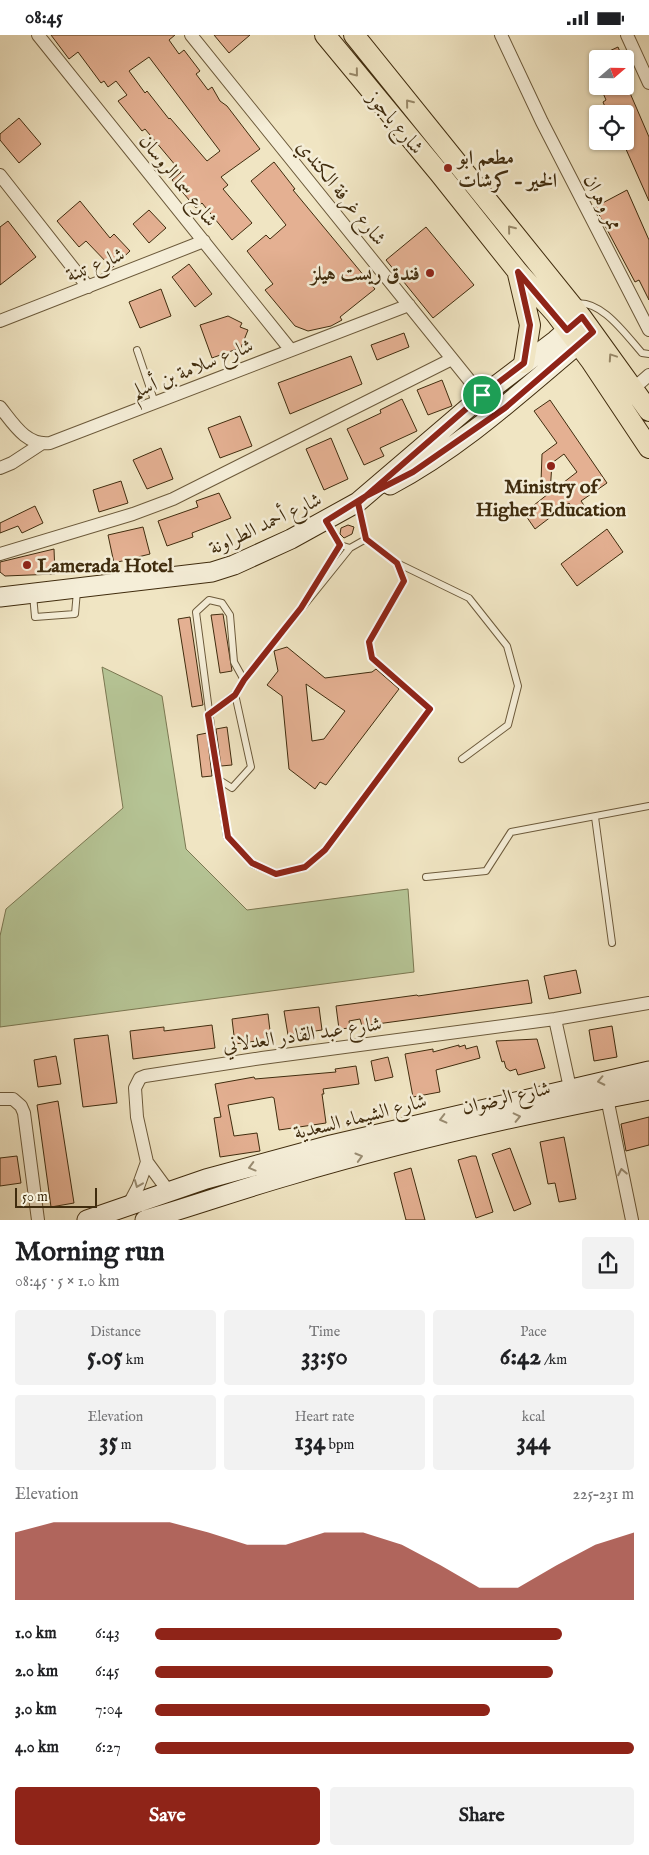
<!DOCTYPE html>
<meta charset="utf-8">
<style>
:root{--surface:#fff;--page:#f2f2f2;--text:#202124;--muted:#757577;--accent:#8f2418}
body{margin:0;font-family:"IM FELL English",Amiri,serif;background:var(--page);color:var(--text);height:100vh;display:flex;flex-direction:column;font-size:19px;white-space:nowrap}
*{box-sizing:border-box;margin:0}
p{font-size:16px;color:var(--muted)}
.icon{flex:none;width:28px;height:28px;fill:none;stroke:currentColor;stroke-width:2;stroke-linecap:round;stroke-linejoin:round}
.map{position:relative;height:1185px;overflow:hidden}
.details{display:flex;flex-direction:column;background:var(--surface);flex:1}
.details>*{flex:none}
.needle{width:32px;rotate:70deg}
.fabs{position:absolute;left:589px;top:15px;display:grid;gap:10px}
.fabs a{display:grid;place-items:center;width:45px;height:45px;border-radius:5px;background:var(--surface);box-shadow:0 1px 4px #0004;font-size:25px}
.scale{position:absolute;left:15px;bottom:12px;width:82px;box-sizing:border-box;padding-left:5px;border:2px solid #402c0e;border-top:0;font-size:14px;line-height:18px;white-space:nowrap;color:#402c0e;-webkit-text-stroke:4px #f5eed8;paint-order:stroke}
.pin{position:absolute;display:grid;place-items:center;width:42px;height:42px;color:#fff;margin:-21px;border:2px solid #fff;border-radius:50%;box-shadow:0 1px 5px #0007}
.round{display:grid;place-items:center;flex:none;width:52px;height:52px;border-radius:5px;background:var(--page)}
.summary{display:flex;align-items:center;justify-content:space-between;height:85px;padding:0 15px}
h1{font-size:28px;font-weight:700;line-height:38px}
.stats{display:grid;grid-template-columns:repeat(3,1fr);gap:8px;height:85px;padding:5px 15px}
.stats div{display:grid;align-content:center;border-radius:5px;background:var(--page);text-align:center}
.stats b{font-size:25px;font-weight:700}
.stats small{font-size:14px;font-weight:400}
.stats p{font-size:14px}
.chart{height:140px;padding:10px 15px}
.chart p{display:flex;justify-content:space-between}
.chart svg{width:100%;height:90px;margin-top:5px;fill:var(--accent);opacity:.7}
.action{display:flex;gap:10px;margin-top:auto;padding:10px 15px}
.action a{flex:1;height:58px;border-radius:5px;background:var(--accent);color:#fff;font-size:20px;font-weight:700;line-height:58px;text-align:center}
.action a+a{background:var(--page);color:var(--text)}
ul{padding:0 15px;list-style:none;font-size:16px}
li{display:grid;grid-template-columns:80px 60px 1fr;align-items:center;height:38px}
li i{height:12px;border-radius:6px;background:var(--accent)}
.status{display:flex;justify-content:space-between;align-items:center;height:35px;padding:0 25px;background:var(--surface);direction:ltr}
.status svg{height:14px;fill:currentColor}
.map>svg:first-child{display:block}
.green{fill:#b6c596;stroke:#7b7852}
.building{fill:#e4b092;stroke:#402c0e;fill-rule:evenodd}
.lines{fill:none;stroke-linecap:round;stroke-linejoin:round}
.lane-casing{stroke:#6c5a3b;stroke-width:8}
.street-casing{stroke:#6c5a3b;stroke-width:14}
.secondary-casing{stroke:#402c0e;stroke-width:21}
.primary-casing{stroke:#402c0e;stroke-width:22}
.lane{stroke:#f5eed8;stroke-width:6}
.street{stroke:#f5eed8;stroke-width:12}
.secondary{stroke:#f5eed8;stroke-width:19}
.primary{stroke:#f0e5c3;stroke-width:20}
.oneway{stroke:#988868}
.oneway2{stroke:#9a8d73}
.route-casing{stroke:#fff;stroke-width:10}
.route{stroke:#8f2418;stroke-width:6}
.poi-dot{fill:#8f2418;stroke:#f5eed8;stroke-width:2}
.labels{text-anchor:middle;stroke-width:5;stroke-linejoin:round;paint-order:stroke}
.street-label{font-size:20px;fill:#402c0e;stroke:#f5eed8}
.poi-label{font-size:20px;font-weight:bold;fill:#402c0e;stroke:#f5eed8;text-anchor:start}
</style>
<div class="status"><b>08:45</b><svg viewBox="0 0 49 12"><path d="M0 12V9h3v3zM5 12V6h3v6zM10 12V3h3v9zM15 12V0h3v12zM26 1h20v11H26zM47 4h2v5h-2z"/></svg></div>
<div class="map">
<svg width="649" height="1185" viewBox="0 0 649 1185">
<rect width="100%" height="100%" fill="#f0e5c3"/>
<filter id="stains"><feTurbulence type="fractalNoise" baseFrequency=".004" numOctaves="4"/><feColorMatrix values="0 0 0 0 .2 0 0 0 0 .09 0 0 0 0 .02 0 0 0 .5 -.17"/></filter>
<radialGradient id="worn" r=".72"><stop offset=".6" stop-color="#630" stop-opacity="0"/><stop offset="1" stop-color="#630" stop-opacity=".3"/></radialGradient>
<path class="green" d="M 102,632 L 162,661 L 186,814 L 247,875 L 408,854 L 414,937 L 0,992 L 0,901 L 6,874 L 123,773 Z"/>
<path class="building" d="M 51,0 L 175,0 L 169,5 L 179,19 L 184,15 L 200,36 L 196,39 L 208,55 L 212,52 L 220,66 L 227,71 L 260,114 L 221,142 L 228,150 L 223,154 L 252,188 L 232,205 L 202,168 L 196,173 L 172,145 L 181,137 L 145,94 L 142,96 L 118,66 L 127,60 L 116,46 L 108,52 L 104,46 L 101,48 L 78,17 L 69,24 ZM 149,22 L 220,116 L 207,126 L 170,83 L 169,84 L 147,56 L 145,58 L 129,36 Z
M 214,0 L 250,0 L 229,18 Z
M 618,12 L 623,24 L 592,24 Z
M 600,51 L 627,51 L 649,102 L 649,166 L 625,112 L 625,79 L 608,79 L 603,67 L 606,65 Z
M 19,83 L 41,109 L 19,128 L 0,105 L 0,99 Z
M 274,127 L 295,154 L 293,155 L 375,254 L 340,282 L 342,285 L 331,291 L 308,296 L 295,291 L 265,255 L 273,249 L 247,216 L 266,200 L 270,204 L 286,190 L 251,146 Z
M 627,155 L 649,205 L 649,265 L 639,245 L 635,247 L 595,172 Z
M 80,166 L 110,203 L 114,199 L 130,216 L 112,233 L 86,206 L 79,212 L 57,186 Z
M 149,175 L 166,193 L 149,208 L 133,189 Z
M 8,186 L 36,222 L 0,250 L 0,192 Z
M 426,192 L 474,250 L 433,283 L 386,225 Z
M 189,229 L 212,259 L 195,272 L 172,242 Z
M 161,254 L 171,281 L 140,293 L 129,267 Z
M 228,281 L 242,288 L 240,292 L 248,295 L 240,315 L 237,314 L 212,323 L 200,290 Z
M 404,298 L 409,312 L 377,325 L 371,310 Z
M 351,321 L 362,349 L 290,379 L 278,348 Z
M 442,345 L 452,371 L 428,380 L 417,355 Z
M 402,364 L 417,396 L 380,413 L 384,421 L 364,430 L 347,394 L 381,378 L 380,375 Z
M 550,365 L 607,448 L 581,466 L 586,473 L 578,480 L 569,468 L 535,494 L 524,478 L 548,459 L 541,447 L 542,419 L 557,408 L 534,376 ZM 564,419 L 577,437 L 550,458 L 552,428 Z
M 240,381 L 252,411 L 220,423 L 208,393 Z
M 331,403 L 348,444 L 324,455 L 306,414 Z
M 161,413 L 173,444 L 147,454 L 133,425 Z
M 121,446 L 128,468 L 99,477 L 93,455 Z
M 219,458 L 231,483 L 192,498 L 193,502 L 167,511 L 158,486 L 198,472 L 196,466 Z
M 35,471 L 43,488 L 22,498 L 18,491 L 0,498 L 0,488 Z
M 348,490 L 354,492 L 352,499 L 344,503 L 340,499 L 341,493 Z
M 143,492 L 150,519 L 114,528 L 108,500 Z
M 607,494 L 623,517 L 577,551 L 561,529 Z
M 54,514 L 55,539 L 5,541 L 0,537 L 0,527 Z
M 223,579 L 232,636 L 220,638 L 211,580 Z
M 190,582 L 203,670 L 192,672 L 178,584 Z
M 287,612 L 325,643 L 372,637 L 376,634 L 399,654 L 326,750 L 320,747 L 315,754 L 289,734 L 282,661 L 267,650 L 278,636 L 274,616 ZM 306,649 L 345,676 L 324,704 L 312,706 Z
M 227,692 L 232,730 L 221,731 L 216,694 Z
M 207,698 L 212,741 L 202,742 L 197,700 Z
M 576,935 L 581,958 L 549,964 L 544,941 Z
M 528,945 L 532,968 L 362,991 L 360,984 L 349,986 L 350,993 L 339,994 L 336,971 L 417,960 L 418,961 Z
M 319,972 L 322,995 L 288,1000 L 284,976 Z
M 268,979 L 271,1004 L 235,1009 L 232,984 Z
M 212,990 L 215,1013 L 133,1024 L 130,996 L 164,992 L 164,996 Z
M 612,991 L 617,1022 L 594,1026 L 589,995 Z
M 108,1000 L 117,1068 L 83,1072 L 74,1004 Z
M 537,1004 L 545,1033 L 518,1040 L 516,1034 L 510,1036 L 506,1033 L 504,1026 L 502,1027 L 496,1006 Z
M 459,1010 L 459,1012 L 465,1010 L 466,1014 L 477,1011 L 480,1023 L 436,1035 L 440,1057 L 413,1062 L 405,1019 L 433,1014 L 433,1017 Z
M 56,1021 L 61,1049 L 38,1052 L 34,1025 Z
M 388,1022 L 393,1042 L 375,1046 L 371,1026 Z
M 356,1031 L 359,1049 L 323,1054 L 324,1059 L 322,1059 L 326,1088 L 279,1095 L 274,1063 L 272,1062 L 228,1070 L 234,1101 L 257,1098 L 260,1116 L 220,1122 L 214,1083 L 221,1082 L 215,1049 L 254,1042 L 255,1044 L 336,1037 L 335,1034 Z
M 58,1066 L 74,1168 L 51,1172 L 37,1070 Z
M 649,1082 L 649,1110 L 626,1116 L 621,1089 Z
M 564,1102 L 576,1164 L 559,1167 L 555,1148 L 548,1149 L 540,1107 Z
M 510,1113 L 531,1169 L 514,1176 L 492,1119 Z
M 17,1121 L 21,1148 L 0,1151 L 0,1123 Z
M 472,1121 L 476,1121 L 493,1177 L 476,1183 L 458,1125 Z
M 411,1133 L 425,1185 L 406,1185 L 394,1138 Z"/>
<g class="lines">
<defs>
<path id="lane" d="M 573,269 C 600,262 626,300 642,318 L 649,319
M 137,315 L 155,368
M 327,487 L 340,510 L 350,513 L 366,504 L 359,470
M 366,504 L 397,528 L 469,563 L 507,611 L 518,651 L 508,690 L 462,724
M 314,551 L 340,510
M 33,560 L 35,582 L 75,579 L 77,556
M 235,659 L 251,732 L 232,753 L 218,744 L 196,577 L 209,565 L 222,568 L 230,580 L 234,627 L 244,645
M 208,680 L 235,659 L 244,645 L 350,513
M 218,744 L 227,802 L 252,829 L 276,839 L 305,832 L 325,815 L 430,674 L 372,623 L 369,607 L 404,546 L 397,528
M 595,782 L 612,908
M 426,842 L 486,836 L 511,797 L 649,771"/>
<path id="street" d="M 38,0 L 290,314
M 191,0 L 482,361
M 501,0 L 542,87 L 649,295
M 627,0 L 649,48
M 0,140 L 88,252
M 0,286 L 204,206
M 633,354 L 649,340
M 0,372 C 13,388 26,411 50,408 L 409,270
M 0,433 L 12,428 L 41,409
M 0,519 L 133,479 L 173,464 L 452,324
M 555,984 L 570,1053
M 607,1063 L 632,1185
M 0,1064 L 13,1064 L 21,1071 L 24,1078 L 38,1185
M 169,1157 L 147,1127 L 137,1082 L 135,1053 L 140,1043 L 145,1041 L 262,1023 L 555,984 L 649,968
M 128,1171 L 138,1152 L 147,1127"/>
<path id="secondary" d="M 390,450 C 464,411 525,353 589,300
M 0,562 L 212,537 L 234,530 L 291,504 L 358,467 L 482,361 L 556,305 L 580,284
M 87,1185 L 206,1144 L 331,1110 L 649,1036
M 145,1185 C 193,1171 241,1154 290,1140 C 408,1105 528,1078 649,1055"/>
<path id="primary" d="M 325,0 L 440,139 L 518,237 L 555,278 L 591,326 L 649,413
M 354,0 L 582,283 L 649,376
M 518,239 L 530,290 L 524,328"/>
</defs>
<use href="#lane" class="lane-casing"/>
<use href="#street" class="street-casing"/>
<use href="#secondary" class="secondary-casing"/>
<use href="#primary" class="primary-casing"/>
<use href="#lane" class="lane"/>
<use href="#street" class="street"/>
<use href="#secondary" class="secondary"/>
<use href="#primary" class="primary"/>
</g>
<defs><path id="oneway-chevron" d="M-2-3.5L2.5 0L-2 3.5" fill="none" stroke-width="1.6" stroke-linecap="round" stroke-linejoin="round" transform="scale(1.25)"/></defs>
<g class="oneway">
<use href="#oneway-chevron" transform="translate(355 38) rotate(51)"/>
<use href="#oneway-chevron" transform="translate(409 68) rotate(-129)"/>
<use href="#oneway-chevron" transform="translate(511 194) rotate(-129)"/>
<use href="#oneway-chevron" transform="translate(612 322) rotate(-124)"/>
</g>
<g class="oneway2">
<use href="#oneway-chevron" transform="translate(601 1046) rotate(168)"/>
<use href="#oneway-chevron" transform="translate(517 1082) rotate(-13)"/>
<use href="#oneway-chevron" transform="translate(443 1084) rotate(166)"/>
<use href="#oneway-chevron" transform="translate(359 1122) rotate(-16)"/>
<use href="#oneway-chevron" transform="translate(252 1132) rotate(165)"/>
<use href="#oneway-chevron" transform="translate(622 1137) rotate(-101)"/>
<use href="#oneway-chevron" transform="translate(138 1149) rotate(112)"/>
</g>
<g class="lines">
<defs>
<path id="route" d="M 482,360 L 358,468 L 366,504 L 397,528 L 404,546 L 369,607 L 372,623 L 430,674 L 325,815 L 305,832 L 276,839 L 252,828 L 228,802 L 208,680 L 235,660 L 244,645 L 301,573 L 340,510 L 326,486 L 366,461 L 413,437 L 505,373 L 593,297 L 582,282 L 567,295 L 518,237 L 530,290 L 524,328 L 482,360"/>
</defs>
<use href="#route" class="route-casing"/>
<use href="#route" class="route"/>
</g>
<g class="poi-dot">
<circle cx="448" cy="133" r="5"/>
<circle cx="430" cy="238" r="5"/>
<circle cx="551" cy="431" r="5"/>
<circle cx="27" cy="530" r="5"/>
</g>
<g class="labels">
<g class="street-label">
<text transform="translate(396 87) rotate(50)" y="7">شارع ياجوز</text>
<text transform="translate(179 145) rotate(51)" y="7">شارع سما الروسان</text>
<text transform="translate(342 157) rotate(51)" y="7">شارع غرفة الكندي</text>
<text transform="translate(603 167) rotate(63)" y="7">ممر وهران</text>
<text transform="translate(95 229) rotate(-22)" y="7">شارع تبنة</text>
<text transform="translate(192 333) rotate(-22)" y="7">شارع سلامة بن أسلم</text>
<text transform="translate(265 488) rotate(-25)" y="7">شارع أحمد الطراونة</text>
<text transform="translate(302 999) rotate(-8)" y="7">شارع عبد القادر العدلاني</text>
<text transform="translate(506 1062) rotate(-13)" y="7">شارع الرضوان</text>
<text transform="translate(360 1081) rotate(-14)" y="7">شارع الشيماء السعدية</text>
</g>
<g class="poi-label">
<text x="458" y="129">مطعم ابو<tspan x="458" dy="23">الخير - كرشات</tspan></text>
<text x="420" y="245" text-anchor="end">فندق ريست هيلز</text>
<text x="551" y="458" text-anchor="middle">Ministry of<tspan x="551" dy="23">Higher Education</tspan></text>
<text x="37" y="537">Lamerada Hotel</text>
</g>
</g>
<rect width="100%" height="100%" filter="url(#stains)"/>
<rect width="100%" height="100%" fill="url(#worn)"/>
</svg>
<div class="fabs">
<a><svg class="needle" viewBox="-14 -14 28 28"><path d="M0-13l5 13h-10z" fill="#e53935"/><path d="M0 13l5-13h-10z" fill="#757577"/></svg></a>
<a><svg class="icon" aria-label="locate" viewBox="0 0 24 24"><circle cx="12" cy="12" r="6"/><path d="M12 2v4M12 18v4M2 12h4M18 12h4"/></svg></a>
</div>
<div class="scale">50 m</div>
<div class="pin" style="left:482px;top:360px;background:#1e9e55"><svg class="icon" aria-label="arrive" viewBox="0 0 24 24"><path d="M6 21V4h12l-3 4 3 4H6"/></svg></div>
</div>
<section class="details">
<div class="summary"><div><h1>Morning run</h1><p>08:45 · 5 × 1.0 km</p></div><a class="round"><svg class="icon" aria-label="share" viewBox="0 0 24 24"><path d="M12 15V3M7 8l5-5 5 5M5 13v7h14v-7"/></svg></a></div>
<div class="stats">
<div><p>Distance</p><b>5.05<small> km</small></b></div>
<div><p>Time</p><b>33:50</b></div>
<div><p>Pace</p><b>6:42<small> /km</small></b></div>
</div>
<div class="stats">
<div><p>Elevation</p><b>35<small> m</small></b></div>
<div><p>Heart rate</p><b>134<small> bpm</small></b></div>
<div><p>kcal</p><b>344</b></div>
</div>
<div class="chart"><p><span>Elevation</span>225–231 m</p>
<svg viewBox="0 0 160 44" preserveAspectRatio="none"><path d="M0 44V11L10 6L20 6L30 6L40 6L50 11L60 17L70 17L80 11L90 11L100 17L110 27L120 38L130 38L140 27L150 17L160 11V44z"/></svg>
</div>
<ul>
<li><b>1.0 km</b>6:43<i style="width:85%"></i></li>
<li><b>2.0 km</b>6:45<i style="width:83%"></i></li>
<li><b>3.0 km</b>7:04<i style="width:70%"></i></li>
<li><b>4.0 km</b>6:27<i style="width:100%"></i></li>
</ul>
<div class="action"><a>Save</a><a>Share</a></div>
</section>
